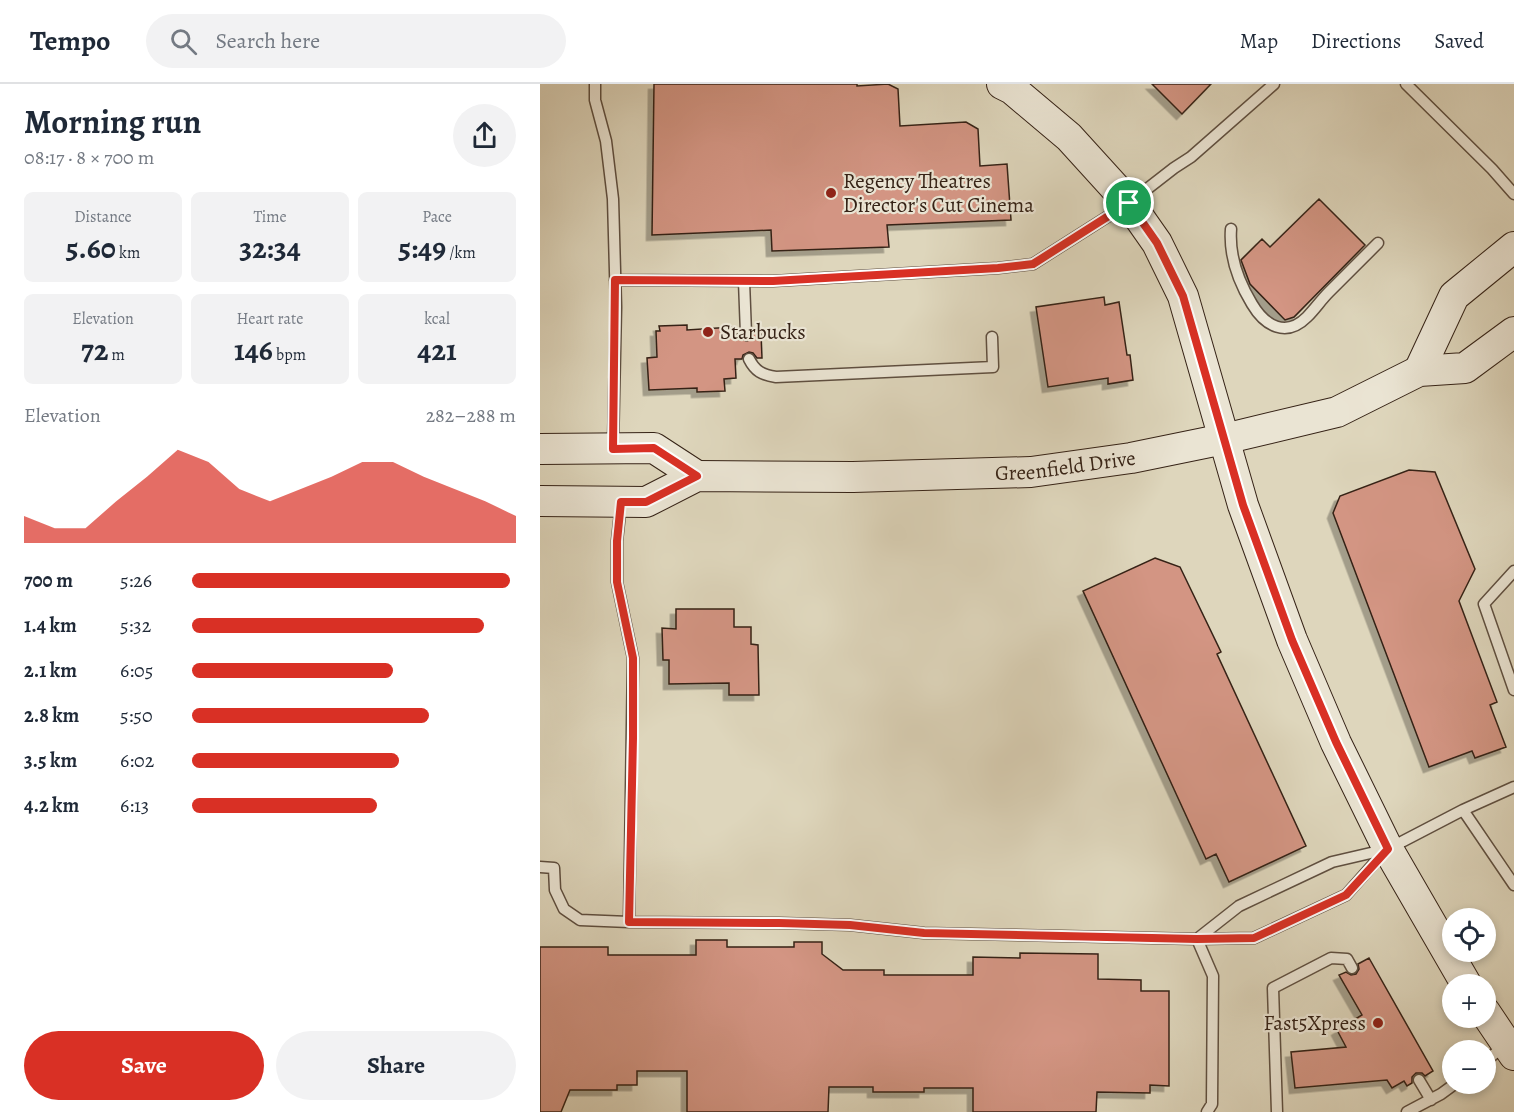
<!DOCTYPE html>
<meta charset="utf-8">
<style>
:root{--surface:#fff;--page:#f2f2f3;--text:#1f2937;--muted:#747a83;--line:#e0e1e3;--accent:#d93025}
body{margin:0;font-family:Alegreya,serif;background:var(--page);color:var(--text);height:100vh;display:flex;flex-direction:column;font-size:22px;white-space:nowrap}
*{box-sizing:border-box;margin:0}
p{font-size:20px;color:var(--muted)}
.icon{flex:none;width:33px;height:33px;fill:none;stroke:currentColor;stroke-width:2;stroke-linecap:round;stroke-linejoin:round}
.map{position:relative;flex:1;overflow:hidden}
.panel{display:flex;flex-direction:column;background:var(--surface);width:540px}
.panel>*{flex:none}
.controls{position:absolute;left:902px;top:824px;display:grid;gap:12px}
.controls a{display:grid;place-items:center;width:54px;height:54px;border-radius:50%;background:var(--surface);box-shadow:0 3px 9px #0003;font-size:30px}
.pin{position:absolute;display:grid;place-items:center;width:51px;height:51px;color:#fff;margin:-26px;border:3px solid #fff;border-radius:50%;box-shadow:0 2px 6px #0007}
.round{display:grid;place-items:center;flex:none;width:63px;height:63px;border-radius:32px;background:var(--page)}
.overview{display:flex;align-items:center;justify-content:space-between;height:102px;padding:0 24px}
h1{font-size:33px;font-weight:600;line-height:45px}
.metrics{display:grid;grid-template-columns:repeat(3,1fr);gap:9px;height:102px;padding:6px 24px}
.metrics div{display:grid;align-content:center;border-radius:9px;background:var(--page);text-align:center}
.metrics b{font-size:30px;font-weight:600}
.metrics small{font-size:16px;font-weight:400}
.metrics p{font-size:16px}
.chart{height:168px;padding:12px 24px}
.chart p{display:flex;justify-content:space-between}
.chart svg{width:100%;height:108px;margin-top:6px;fill:var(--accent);opacity:.7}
.primary-button{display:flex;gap:12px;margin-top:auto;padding:12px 24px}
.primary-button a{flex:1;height:69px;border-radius:36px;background:var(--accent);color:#fff;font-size:24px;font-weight:600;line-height:69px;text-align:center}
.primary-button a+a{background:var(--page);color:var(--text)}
ul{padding:0 24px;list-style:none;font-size:20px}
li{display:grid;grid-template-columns:96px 72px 1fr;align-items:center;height:45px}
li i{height:15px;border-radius:8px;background:var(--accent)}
header{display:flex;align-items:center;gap:36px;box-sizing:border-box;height:84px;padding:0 30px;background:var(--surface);border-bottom:2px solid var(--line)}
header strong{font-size:28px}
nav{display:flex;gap:33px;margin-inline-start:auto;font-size:21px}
.search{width:420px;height:54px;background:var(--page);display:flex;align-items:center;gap:15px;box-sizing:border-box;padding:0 21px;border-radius:33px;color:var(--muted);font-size:22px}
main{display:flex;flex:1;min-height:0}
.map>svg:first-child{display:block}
.building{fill:#d39583;stroke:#352216;stroke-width:1.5;filter:url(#shadow)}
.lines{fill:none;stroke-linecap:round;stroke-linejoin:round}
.lane-casing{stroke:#5f4f40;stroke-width:13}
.secondary-casing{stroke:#352216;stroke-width:32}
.lane{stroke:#eae4d3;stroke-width:10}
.secondary{stroke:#eae4d3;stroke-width:30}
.route-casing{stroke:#fff;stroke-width:12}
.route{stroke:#d93025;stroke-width:8}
.poi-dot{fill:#8f2418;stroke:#eae4d3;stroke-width:2}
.labels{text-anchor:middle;stroke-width:4.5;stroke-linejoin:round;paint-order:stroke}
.poi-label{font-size:21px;fill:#352216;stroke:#eae4d3;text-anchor:start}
.street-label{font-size:21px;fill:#352216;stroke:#eae4d3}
</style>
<header>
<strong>Tempo</strong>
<div class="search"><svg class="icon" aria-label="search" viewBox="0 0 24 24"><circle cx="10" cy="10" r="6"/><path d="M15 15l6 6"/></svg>Search here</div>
<nav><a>Map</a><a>Directions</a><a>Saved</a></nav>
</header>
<main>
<section class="panel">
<div class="overview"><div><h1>Morning run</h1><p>08:17 · 8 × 700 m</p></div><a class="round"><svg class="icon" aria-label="share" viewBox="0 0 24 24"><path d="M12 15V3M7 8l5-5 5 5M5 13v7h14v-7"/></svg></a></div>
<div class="metrics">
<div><p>Distance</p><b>5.60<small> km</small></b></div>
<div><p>Time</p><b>32:34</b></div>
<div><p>Pace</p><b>5:49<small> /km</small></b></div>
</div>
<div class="metrics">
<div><p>Elevation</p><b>72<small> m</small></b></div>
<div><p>Heart rate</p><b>146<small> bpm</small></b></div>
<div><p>kcal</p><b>421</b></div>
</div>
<div class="chart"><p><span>Elevation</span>282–288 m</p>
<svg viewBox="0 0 160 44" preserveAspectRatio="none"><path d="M0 44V33L10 38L20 38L30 27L40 17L50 6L60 11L70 22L80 27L90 22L100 17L110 11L120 11L130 17L140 22L150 27L160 33V44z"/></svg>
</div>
<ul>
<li><b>700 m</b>5:26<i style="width:98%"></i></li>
<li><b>1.4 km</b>5:32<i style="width:90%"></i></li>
<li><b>2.1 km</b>6:05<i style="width:62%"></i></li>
<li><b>2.8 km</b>5:50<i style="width:73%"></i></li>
<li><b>3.5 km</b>6:02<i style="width:64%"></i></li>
<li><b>4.2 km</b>6:13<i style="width:57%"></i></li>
</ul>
<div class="primary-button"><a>Save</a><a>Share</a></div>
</section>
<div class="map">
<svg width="974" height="1028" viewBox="0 0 974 1028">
<defs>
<filter id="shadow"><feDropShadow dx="-5.5" dy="5.5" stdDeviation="0" flood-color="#0004"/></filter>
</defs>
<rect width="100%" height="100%" fill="#ded6bc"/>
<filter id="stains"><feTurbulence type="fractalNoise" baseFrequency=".00333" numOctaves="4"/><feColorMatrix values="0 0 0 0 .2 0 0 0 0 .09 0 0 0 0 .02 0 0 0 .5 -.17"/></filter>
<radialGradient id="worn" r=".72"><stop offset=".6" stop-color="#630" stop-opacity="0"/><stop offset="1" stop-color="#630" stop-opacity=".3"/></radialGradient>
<path class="building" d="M 114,0 L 317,0 L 317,2 L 348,0 L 358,5 L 360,42 L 426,38 L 438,45 L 440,82 L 467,80 L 471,136 L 347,141 L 349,163 L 232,167 L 231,146 L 112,151 Z
M 612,0 L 671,0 L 642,30 Z
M 779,115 L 825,161 L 754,233 L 745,236 L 710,200 L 701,176 L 722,155 L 730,163 Z
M 564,213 L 565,221 L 579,218 L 587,271 L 590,271 L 593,296 L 568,300 L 568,294 L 508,303 L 496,223 Z
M 147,241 L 147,246 L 193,243 L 193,250 L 198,250 L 200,254 L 206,257 L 210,256 L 213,249 L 221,249 L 222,274 L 217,274 L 213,269 L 209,268 L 203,271 L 202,275 L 195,275 L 196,294 L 184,295 L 185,307 L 157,308 L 157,304 L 109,306 L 107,274 L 117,273 L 116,247 L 120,247 L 119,242 Z
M 869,386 L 895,388 L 935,485 L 919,517 L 957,618 L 950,621 L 966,663 L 935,674 L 932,667 L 889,683 L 793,429 L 800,412 Z
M 615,474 L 640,483 L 681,568 L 677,570 L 766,762 L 689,798 L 676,770 L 666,775 L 543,507 Z
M 136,525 L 194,525 L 194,543 L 211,543 L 211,560 L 218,561 L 219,611 L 189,611 L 189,599 L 129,600 L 129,576 L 123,576 L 122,544 L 136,545 Z
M 156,856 L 187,856 L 187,863 L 254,863 L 254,858 L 282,858 L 282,870 L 303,886 L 344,886 L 344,891 L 433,891 L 433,873 L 480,874 L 480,869 L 558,870 L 558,895 L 601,896 L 601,907 L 629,907 L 629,1002 L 610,1001 L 610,1009 L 557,1008 L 556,1028 L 433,1028 L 433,1004 L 384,1004 L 384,1008 L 333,1008 L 333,1003 L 289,1003 L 288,1028 L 147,1028 L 147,987 L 97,987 L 97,1001 L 77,1001 L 77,1006 L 30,1006 L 21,1028 L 0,1028 L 0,863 L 68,863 L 68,871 L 156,871 Z
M 829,874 L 893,987 L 885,992 L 882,989 L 876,989 L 872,993 L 872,999 L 867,1002 L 864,997 L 852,1004 L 847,996 L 755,1004 L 751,968 L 806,963 L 797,946 L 822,931 L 799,891 L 806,888 L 811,891 L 816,890 L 819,885 L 818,880 Z"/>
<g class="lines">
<defs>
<path id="lane" d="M 55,0 L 55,16 L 66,57 L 73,115 L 76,223 L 73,362
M 866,0 L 952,85 L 974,110
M 691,145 C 689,172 698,197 712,220 C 725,242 746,254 767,233 C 775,225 781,216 789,208 C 805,192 821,176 838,159
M 75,196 L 233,197 L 458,184 L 493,180 L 589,119 L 634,84 L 651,73 L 734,0
M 204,197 L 206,250
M 209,275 C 215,287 222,291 236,293 L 453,283 L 452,253
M 81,420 L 77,457 L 77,498 L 93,574 L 89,838
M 974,487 L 944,520 L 974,606
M 923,726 L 974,801
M 0,783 L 14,784 L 15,806 L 24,825 L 40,836 L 89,838 L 239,839 L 310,841 L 384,849 L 657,855 L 714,854 L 806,811 L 845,767
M 657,855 L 699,822 L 792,778 L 848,765 L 923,726 L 974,703
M 657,855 L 673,892 L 672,1020 L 667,1028
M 945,977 L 966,961
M 879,996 L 891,1016
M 737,1028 L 733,904 L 791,874 L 807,875 L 812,884
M 867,1028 L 901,1010 L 916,999"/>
<g id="secondary">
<path d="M 462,0 L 472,5 L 529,53 L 589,119 L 617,159 L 643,212 L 703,421 L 752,556 L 796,659 L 848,765 L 926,900"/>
<path d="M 879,287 L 914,212 L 974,163"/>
<path d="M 0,365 L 114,364 L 157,392"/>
<path id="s1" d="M 0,417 L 106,418 L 157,392 L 313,393 L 491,388 L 591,374 L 684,355 L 797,328 L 879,287 L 925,284 L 974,248"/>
<path d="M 945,928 L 974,971"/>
</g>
</defs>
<use href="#lane" class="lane-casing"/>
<use href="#secondary" class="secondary-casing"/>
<use href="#lane" class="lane"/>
<use href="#secondary" class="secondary"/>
</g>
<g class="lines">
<defs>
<path id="route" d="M 589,119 L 617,159 L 643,212 L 703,421 L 752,556 L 796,658 L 848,765 L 806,811 L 714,854 L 657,855 L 384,849 L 310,841 L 239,839 L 89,838 L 93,654 L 93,574 L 77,498 L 77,457 L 81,418 L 106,418 L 157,392 L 114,364 L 73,365 L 75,196 L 233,197 L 458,184 L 493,180 Z"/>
</defs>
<use href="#route" class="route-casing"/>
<use href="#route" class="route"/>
</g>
<g class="poi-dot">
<circle cx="291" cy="109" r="6"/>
<circle cx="168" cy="248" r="6"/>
<circle cx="838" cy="939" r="6"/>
</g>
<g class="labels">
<g class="poi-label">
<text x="303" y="104">Regency Theatres<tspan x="303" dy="24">Director's Cut Cinema</tspan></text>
<text x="180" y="255">Starbucks</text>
<text x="826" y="946" text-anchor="end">Fast5Xpress</text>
</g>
<g class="street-label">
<text dy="7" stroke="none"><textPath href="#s1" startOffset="532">Greenfield Drive</textPath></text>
</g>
</g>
<rect width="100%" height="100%" filter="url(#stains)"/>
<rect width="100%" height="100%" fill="url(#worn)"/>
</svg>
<div class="controls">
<a><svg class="icon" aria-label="locate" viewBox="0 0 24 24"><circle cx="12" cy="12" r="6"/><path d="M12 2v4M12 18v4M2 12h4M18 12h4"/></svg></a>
<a>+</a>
<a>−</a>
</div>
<div class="pin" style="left:589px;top:119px;background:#1e9e55"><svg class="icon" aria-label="arrive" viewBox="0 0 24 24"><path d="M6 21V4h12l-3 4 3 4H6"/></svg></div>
</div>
</main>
